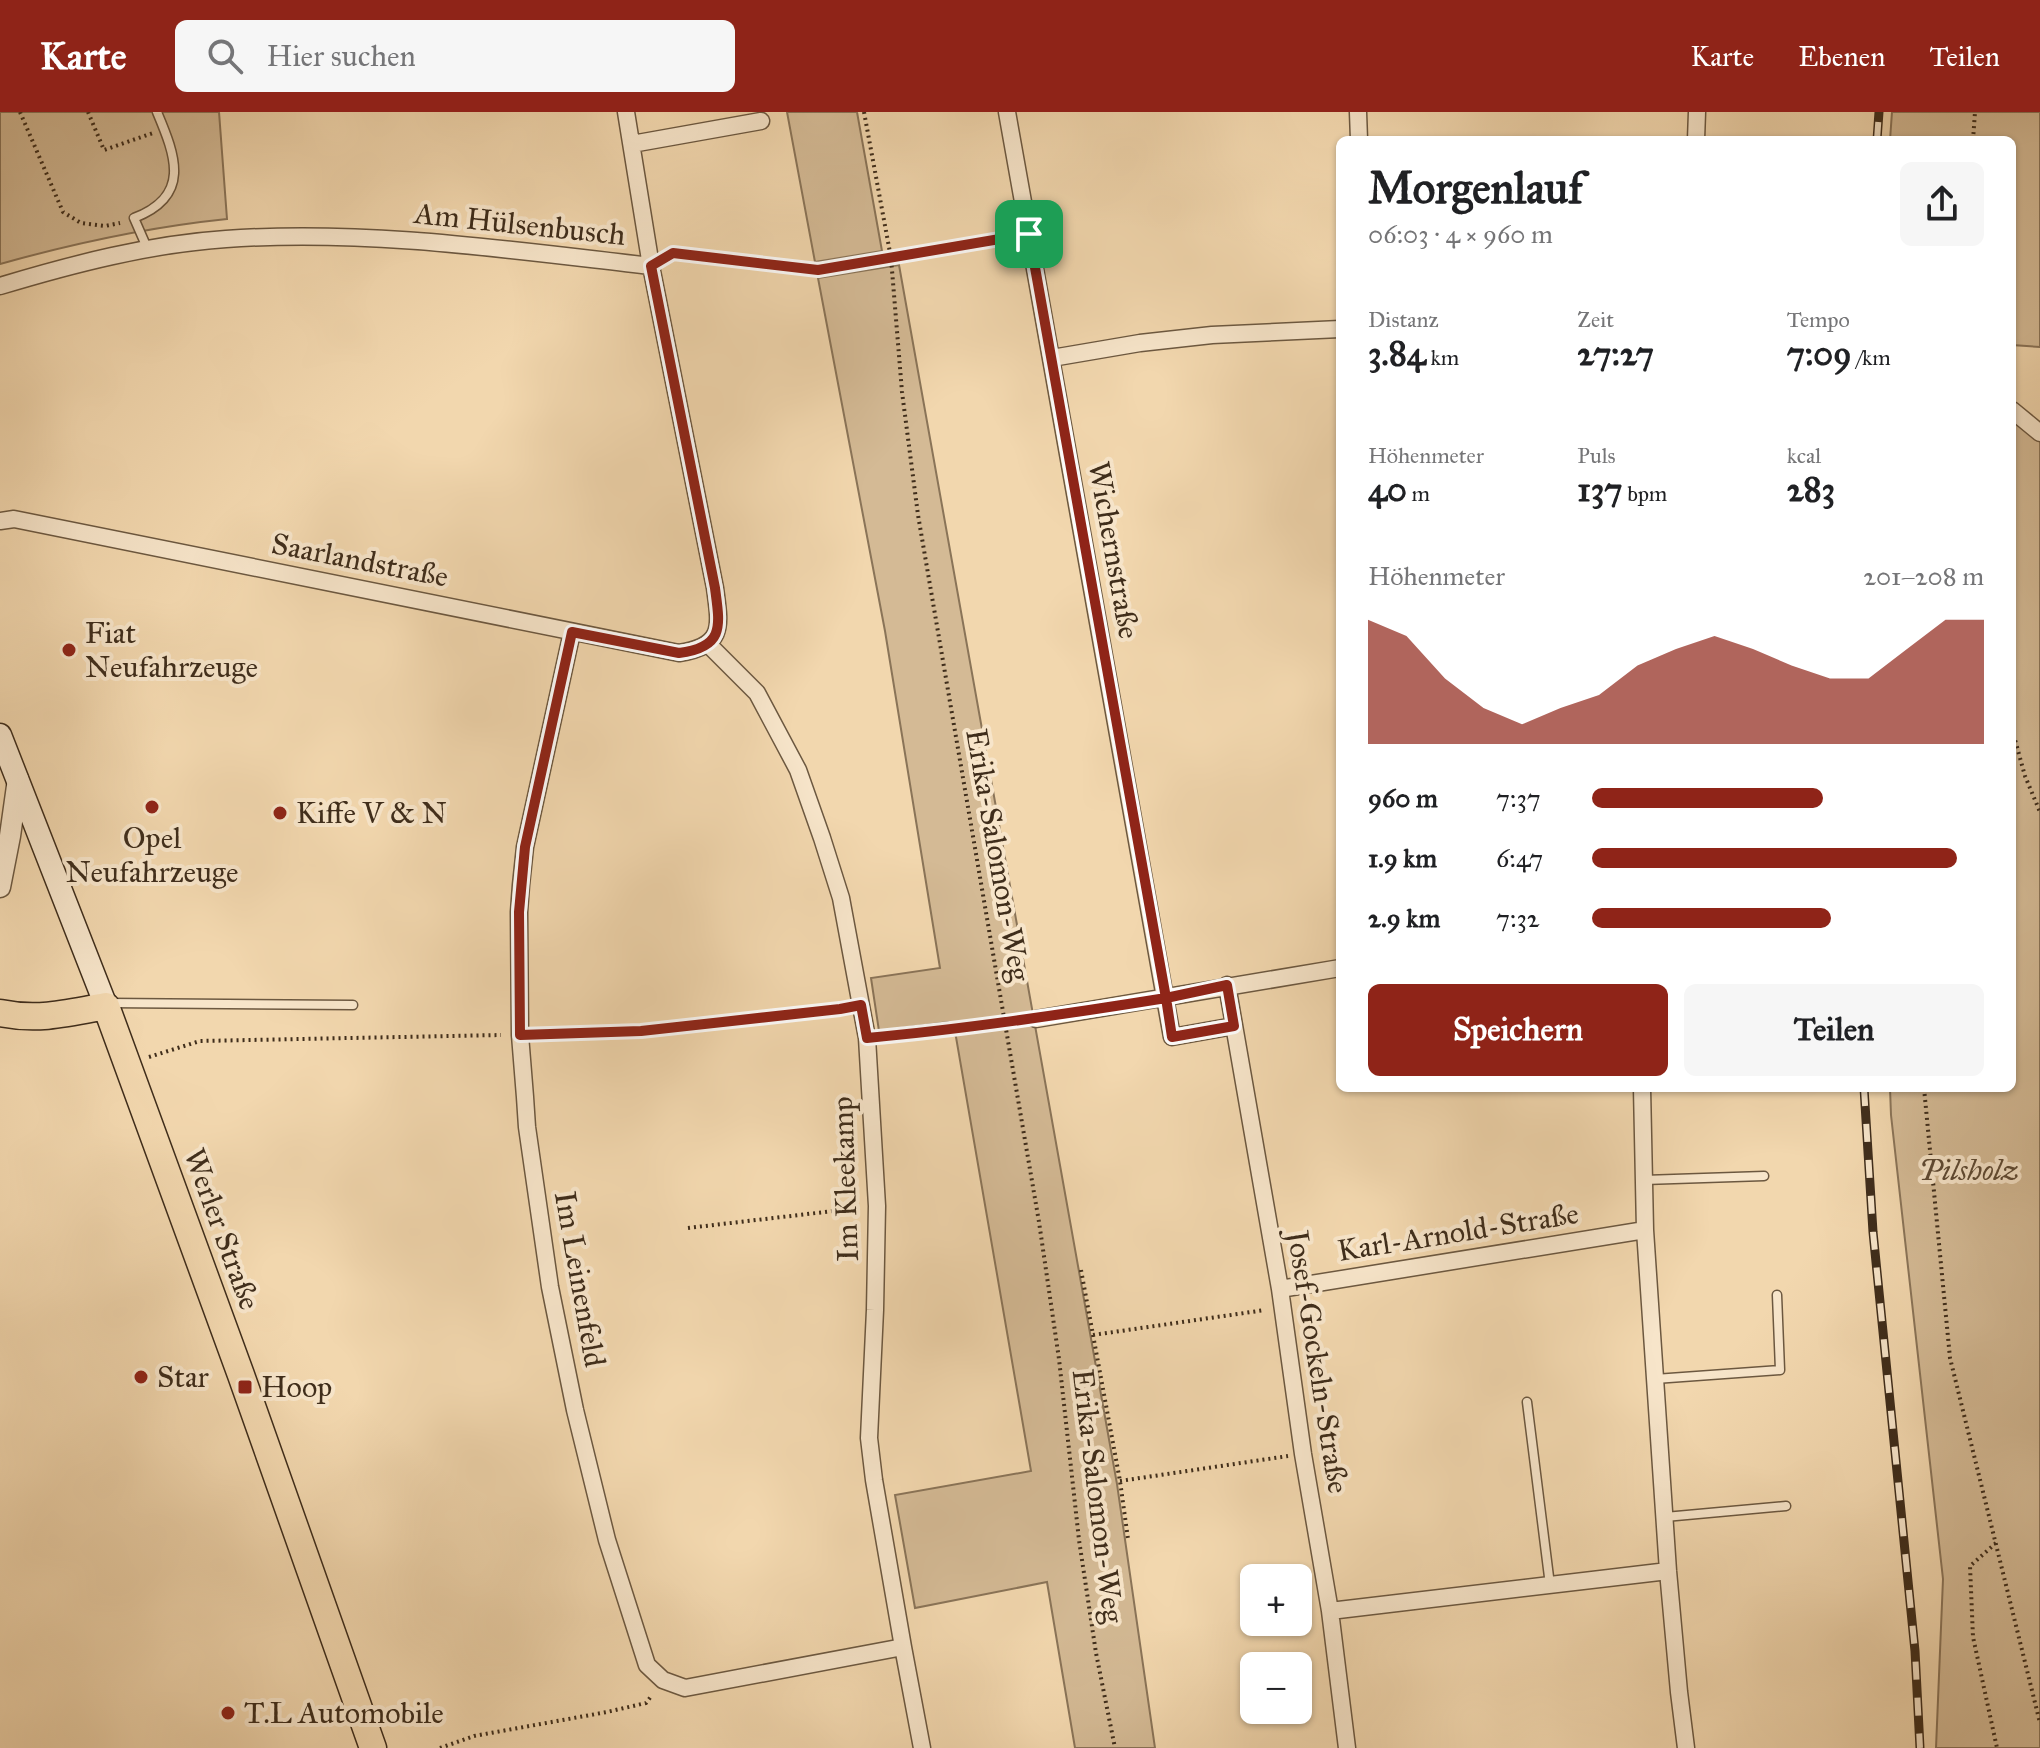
<!DOCTYPE html>
<html lang="de">
<meta charset="utf-8">
<style>
:root{--surface:#fff;--page:#f6f6f6;--text:#202124;--muted:#757577;--accent:#8f2418}
body{margin:0;font-family:"IM FELL Great Primer",serif;background:var(--page);color:var(--text);height:100vh;display:flex;flex-direction:column;font-size:30px;white-space:nowrap}
*{box-sizing:border-box;margin:0}
p{font-size:26px;color:var(--muted)}
.icon{flex:none;width:44px;height:44px;fill:none;stroke:currentColor;stroke-width:2;stroke-linecap:round;stroke-linejoin:round}
.map{position:relative;flex:1;overflow:hidden}
.sheet{position:absolute;left:1336px;top:24px;width:680px;height:956px;display:flex;flex-direction:column;background:var(--surface);border-radius:12px;box-shadow:0 2px 6px #0004}
.sheet>*{flex:none}
.buttons{position:absolute;left:1240px;top:1452px;display:grid;gap:16px}
.buttons a{display:grid;place-items:center;width:72px;height:72px;border-radius:12px;background:var(--surface);box-shadow:0 2px 6px #0004;font-size:40px}
.pin{position:absolute;display:grid;place-items:center;width:68px;height:68px;color:#fff;margin:-34px;border-radius:16px;box-shadow:0 4px 12px #0006}
.round{display:grid;place-items:center;flex:none;width:84px;height:84px;border-radius:12px;background:var(--page)}
.overview{display:flex;align-items:center;justify-content:space-between;height:136px;padding:0 32px}
h1{font-size:44px;font-weight:700;line-height:60px}
.stats{display:grid;grid-template-columns:repeat(3,1fr);gap:12px;height:136px;padding:8px 32px}
.stats div{display:grid;align-content:center}
.stats b{font-size:34px;font-weight:700}
.stats small{font-size:22px;font-weight:400}
.stats p{font-size:22px}
.chart{height:224px;padding:16px 32px}
.chart p{display:flex;justify-content:space-between}
.chart svg{width:100%;height:144px;margin-top:8px;fill:var(--accent);opacity:.7}
.action{display:flex;gap:16px;margin-top:auto;padding:16px 32px}
.action a{flex:1;height:92px;border-radius:12px;background:var(--accent);color:#fff;font-size:32px;font-weight:700;line-height:92px;text-align:center}
.action a+a{background:var(--page);color:var(--text)}
ul{padding:0 32px;list-style:none;font-size:26px}
li{display:grid;grid-template-columns:128px 96px 1fr;align-items:center;height:60px}
li i{height:20px;border-radius:10px;background:var(--accent)}
header{display:flex;align-items:center;gap:48px;box-sizing:border-box;height:112px;padding:0 40px;background:var(--accent);color:#fff}
header strong{font-size:38px}
nav{display:flex;gap:44px;margin-inline-start:auto;font-size:28px}
.search{width:560px;height:72px;background:var(--page);display:flex;align-items:center;gap:20px;box-sizing:border-box;padding:0 28px;border-radius:12px;color:var(--muted);font-size:30px}
.map>svg:first-child{display:block}
.green{fill:#d4ba95;stroke:#8a7458;stroke-width:2}
.lines{fill:none;stroke-linecap:round;stroke-linejoin:round}
.service-casing{stroke:#6c5840;stroke-width:11}
.minor-casing{stroke:#6c5840;stroke-width:19}
.tertiary-casing{stroke:#6c5840;stroke-width:23}
.secondary-casing{stroke:#3f2d1b;stroke-width:25}
.primary-casing{stroke:#3f2d1b;stroke-width:29}
.path{stroke:#3f2d1b;stroke-width:4;stroke-dasharray:2 4;stroke-linecap:butt}
.service{stroke:#f7e5ca;stroke-width:8}
.minor{stroke:#f7e5ca;stroke-width:16}
.tertiary{stroke:#f7e5ca;stroke-width:20}
.secondary{stroke:#f7e5ca;stroke-width:22}
.primary{stroke:#f2d7ae;stroke-width:26}
.rail-casing{stroke:#3f2d1b;stroke-width:9}
.rail{stroke:#f7e5ca;stroke-width:6;stroke-dasharray:18;stroke-linecap:butt}
.route-casing{stroke:#fff;stroke-width:16}
.route{stroke:#8f2418;stroke-width:10}
.poi-dot{fill:#8f2418;stroke:#f7e5ca;stroke-width:3}
.labels{text-anchor:middle;stroke-width:8;stroke-linejoin:round;paint-order:stroke}
.street-label{font-size:30px;fill:#3f2d1b;stroke:#f7e5ca}
.poi-label{font-size:30px;fill:#3f2d1b;stroke:#f7e5ca;text-anchor:start}
.park-label{font-size:30px;font-style:italic;fill:#5d4933;stroke:#f7e5ca}
</style>
<header>
<strong>Karte</strong>
<div class="search"><svg class="icon" aria-label="search" viewBox="0 0 24 24"><circle cx="10" cy="10" r="6"/><path d="M15 15l6 6"/></svg>Hier suchen</div>
<nav><a>Karte</a><a>Ebenen</a><a>Teilen</a></nav>
</header>
<div class="map">
<svg width="2040" height="1636" viewBox="0 0 2040 1636">
<rect width="100%" height="100%" fill="#f2d7ae"/>
<filter id="stains"><feTurbulence type="fractalNoise" baseFrequency=".0025" numOctaves="4"/><feColorMatrix values="0 0 0 0 .2 0 0 0 0 .09 0 0 0 0 .02 0 0 0 .5 -.17"/></filter>
<radialGradient id="worn" r=".72"><stop offset=".6" stop-color="#630" stop-opacity="0"/><stop offset="1" stop-color="#630" stop-opacity=".3"/></radialGradient>
<path class="green" d="M 0,0 L 219,0 L 227,107 C 149,115 75,131 0,152 Z
M 787,0 L 857,0 L 882,139 L 815,150 Z
M 1892,0 L 2040,0 L 2040,235 L 2012,233 L 2012,28 L 1890,28 Z
M 899,153 L 1117,1372 L 1155,1636 L 1075,1636 L 1047,1470 L 915,1496 L 895,1383 L 1031,1359 L 956,925 L 948,910 L 879,919 L 871,866 L 940,856 L 885,519 L 818,166 Z
M 2012,306 L 2040,329 L 2040,1636 L 1936,1636 L 1943,1467 L 1891,1003 L 1890,976 L 2012,976 Z"/>
<g class="lines">
<defs>
<path id="service" d="M 148,138 L 134,106 C 191,84 176,45 157,0
M 109,891 L 353,893
M 1644,1068 L 1764,1064
M 1655,1267 L 1780,1258 L 1777,1183
M 1527,1290 L 1550,1473
M 1665,1405 L 1786,1394"/>
<path id="minor" d="M 626,0 L 651,154
M 1007,0 L 1172,925 L 1234,914
M 1358,0 L 1359,28
M 1696,28 L 1697,0
M 632,32 L 761,9
M 0,174 C 73,152 150,132 226,127 C 368,117 510,138 651,154 L 715,476 C 720,514 725,534 679,541 L 14,407 L 0,409
M 1052,246 L 1140,231 L 1212,223 L 1340,217
M 2012,298 L 2040,321
M 572,520 L 525,735 L 521,773 L 519,800 L 520,923 L 525,985 L 527,1015 L 550,1175 L 575,1298 L 607,1428 L 647,1553 L 663,1568 L 685,1576 L 903,1535
M 708,532 L 757,581 L 798,658 L 822,726 L 841,786 L 867,926 L 877,1094 L 875,1198 L 869,1326 L 874,1368 L 903,1535 L 922,1636
M 1227,873 L 1280,1177 L 1303,1342 L 1330,1499 L 1347,1636
M 1036,907 L 1340,856
M 1642,976 L 1645,1118 L 1668,1459 L 1679,1580 L 1686,1636
M 1280,1177 L 1645,1118
M 1330,1499 L 1668,1459"/>
<path id="tertiary" d="M 0,775 L 10,724 L 18,667"/>
<path id="secondary" d="M 0,623 L 106,894"/>
<path id="primary" d="M 0,901 C 38,909 69,901 106,894 L 241,1263 L 373,1636"/>
</defs>
<use href="#service" class="service-casing"/>
<use href="#minor" class="minor-casing"/>
<use href="#tertiary" class="tertiary-casing"/>
<use href="#secondary" class="secondary-casing"/>
<use href="#primary" class="primary-casing"/>
<path class="path" d="M 20,0 L 63,100 L 81,111 L 105,114 L 120,111
M 88,0 L 104,38 L 153,21
M 864,0 L 891,146 L 902,280 L 918,403 L 1039,1110 L 1059,1247 L 1079,1428 L 1096,1541 L 1115,1636
M 1973,28 L 1975,0
M 667,145 L 673,141 L 818,158 L 1013,125
M 2012,617 L 2025,664 L 2040,700
M 538,922 L 641,919 L 844,896
M 885,924 L 1020,909
M 149,945 L 200,929 L 501,923
M 1924,976 L 1950,1246 L 2040,1611
M 688,1116 L 859,1096
M 1081,1158 L 1120,1369 L 1128,1427
M 1093,1223 L 1265,1198
M 1120,1369 L 1288,1344
M 1996,1431 L 1970,1454 L 1973,1525 L 1997,1636
M 440,1636 L 474,1624 L 607,1600 L 646,1591 L 652,1583"/>
<use href="#service" class="service"/>
<use href="#minor" class="minor"/>
<use href="#tertiary" class="tertiary"/>
<use href="#secondary" class="secondary"/>
<use href="#primary" class="primary"/>
<defs>
<path id="rail" d="M 1877,28 L 1879,0
M 1864,976 L 1873,1120 L 1915,1539 L 1920,1636"/>
</defs>
<use href="#rail" class="rail-casing"/>
<use href="#rail" class="rail"/>
</g>
<g class="lines">
<defs>
<path id="route" d="M 1029,122 L 818,158 L 673,141 L 651,154 L 715,476 C 720,514 725,535 679,541 L 572,520 L 525,735 L 519,800 L 520,923 L 641,919 L 840,897 L 861,893 L 867,926 C 967,917 1067,902 1166,886 L 1172,925 L 1234,914 L 1227,873 L 1166,886 L 1029,122"/>
</defs>
<use href="#route" class="route-casing"/>
<use href="#route" class="route"/>
</g>
<g class="poi-dot">
<circle cx="69" cy="538" r="8"/>
<circle cx="152" cy="695" r="8"/>
<circle cx="280" cy="701" r="8"/>
<circle cx="141" cy="1265" r="8"/>
<rect x="237" y="1267" width="16" height="16" rx="4"/>
<circle cx="228" cy="1601" r="8"/>
</g>
<g class="labels">
<g class="street-label">
<text transform="translate(520 112) rotate(6)" y="10">Am Hülsenbusch</text>
<text transform="translate(1114 438) rotate(80)" y="10">Wichernstraße</text>
<text transform="translate(360 448) rotate(11)" y="10">Saarlandstraße</text>
<text transform="translate(998 743) rotate(80)" y="10">Erika-Salomon-Weg</text>
<text transform="translate(845 1067) rotate(-92)" y="10">Im Kleekamp</text>
<text transform="translate(222 1117) rotate(70)" y="10">Werler Straße</text>
<text transform="translate(1458 1120) rotate(-9)" y="10">Karl-Arnold-Straße</text>
<text transform="translate(580 1167) rotate(80)" y="10">Im Leinenfeld</text>
<text transform="translate(1318 1250) rotate(81)" y="10">Josef-Gockeln-Straße</text>
<text transform="translate(1098 1384) rotate(83)" y="10">Erika-Salomon-Weg</text>
</g>
<g class="poi-label">
<text x="85" y="531">Fiat<tspan x="85" dy="34">Neufahrzeuge</tspan></text>
<text x="296" y="711">Kiffe V &amp; N</text>
<text x="152" y="736" text-anchor="middle">Opel<tspan x="152" dy="34">Neufahrzeuge</tspan></text>
<text x="157" y="1275">Star</text>
<text x="261" y="1285">Hoop</text>
<text x="244" y="1611">T.L Automobile</text>
</g>
<g class="park-label">
<text x="1969" y="1068">Pilsholz</text>
</g>
</g>
<rect width="100%" height="100%" filter="url(#stains)"/>
<rect width="100%" height="100%" fill="url(#worn)"/>
</svg>
<div class="buttons">
<a>+</a>
<a>−</a>
</div>
<div class="pin" style="left:1029px;top:122px;background:#1e9e55"><svg class="icon" aria-label="arrive" viewBox="0 0 24 24"><path d="M6 21V4h12l-3 4 3 4H6"/></svg></div>
<section class="sheet">
<div class="overview"><div><h1>Morgenlauf</h1><p>06:03 · 4 × 960 m</p></div><a class="round"><svg class="icon" aria-label="share" viewBox="0 0 24 24"><path d="M12 15V3M7 8l5-5 5 5M5 13v7h14v-7"/></svg></a></div>
<div class="stats">
<div><p>Distanz</p><b>3.84<small> km</small></b></div>
<div><p>Zeit</p><b>27:27</b></div>
<div><p>Tempo</p><b>7:09<small> /km</small></b></div>
</div>
<div class="stats">
<div><p>Höhenmeter</p><b>40<small> m</small></b></div>
<div><p>Puls</p><b>137<small> bpm</small></b></div>
<div><p>kcal</p><b>283</b></div>
</div>
<div class="chart"><p><span>Höhenmeter</span>201–208 m</p>
<svg viewBox="0 0 160 44" preserveAspectRatio="none"><path d="M0 44V6L10 11L20 24L30 33L40 38L50 33L60 29L70 20L80 15L90 11L100 15L110 20L120 24L130 24L140 15L150 6L160 6V44z"/></svg>
</div>
<ul>
<li><b>960 m</b>7:37<i style="width:59%"></i></li>
<li><b>1.9 km</b>6:47<i style="width:93%"></i></li>
<li><b>2.9 km</b>7:32<i style="width:61%"></i></li>
</ul>
<div class="action"><a>Speichern</a><a>Teilen</a></div>
</section>
</div>
